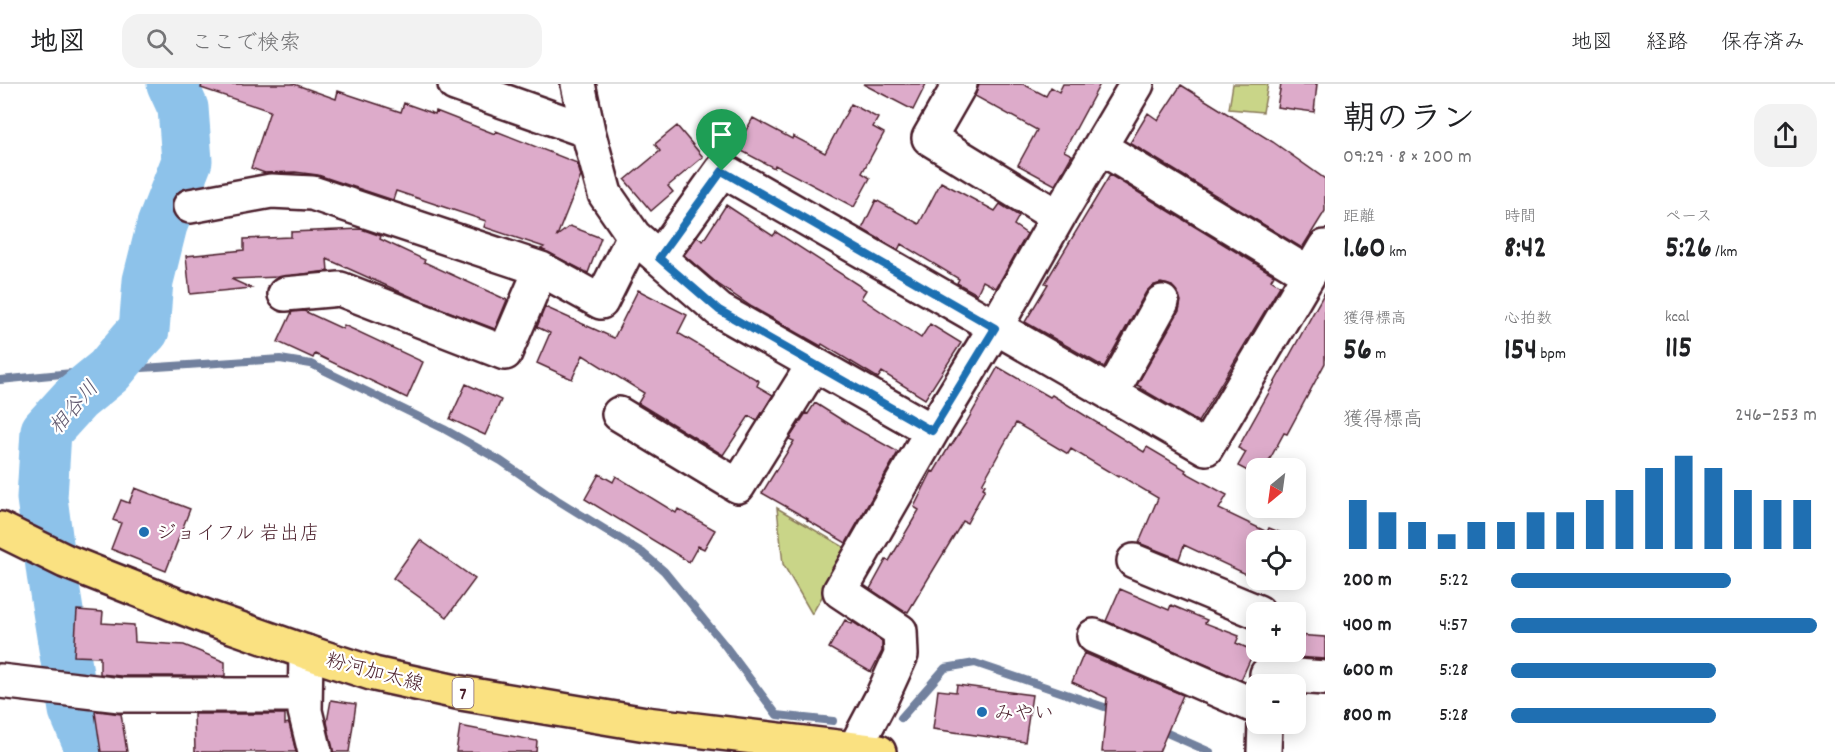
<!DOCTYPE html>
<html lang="ja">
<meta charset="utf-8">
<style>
:root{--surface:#fff;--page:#f2f2f2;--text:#202124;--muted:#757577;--line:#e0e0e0;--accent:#1f6fb2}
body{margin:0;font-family:Dekko,"Klee One",sans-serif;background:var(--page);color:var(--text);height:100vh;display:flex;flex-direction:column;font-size:22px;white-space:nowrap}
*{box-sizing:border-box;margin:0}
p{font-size:20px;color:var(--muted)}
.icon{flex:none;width:33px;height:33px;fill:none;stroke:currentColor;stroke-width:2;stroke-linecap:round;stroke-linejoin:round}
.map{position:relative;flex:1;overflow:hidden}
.details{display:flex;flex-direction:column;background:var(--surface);width:510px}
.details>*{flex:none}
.needle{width:39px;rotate:209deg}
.buttons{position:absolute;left:1246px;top:374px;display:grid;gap:12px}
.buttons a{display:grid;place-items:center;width:60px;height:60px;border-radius:12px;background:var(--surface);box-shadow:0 3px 15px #0003;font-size:30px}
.pin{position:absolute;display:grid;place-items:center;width:51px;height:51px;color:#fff;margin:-62px -26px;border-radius:50% 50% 50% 0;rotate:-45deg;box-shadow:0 0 6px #0007}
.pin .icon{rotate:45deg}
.round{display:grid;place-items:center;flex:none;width:63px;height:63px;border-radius:18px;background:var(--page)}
.head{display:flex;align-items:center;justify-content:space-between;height:102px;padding:0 18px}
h1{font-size:33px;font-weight:800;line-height:45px}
.stats{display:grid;grid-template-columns:repeat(3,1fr);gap:9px;height:102px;padding:6px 18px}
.stats div{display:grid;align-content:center}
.stats b{font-size:30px;font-weight:800}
.stats small{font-size:16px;font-weight:400}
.stats p{font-size:16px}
.chart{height:168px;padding:12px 18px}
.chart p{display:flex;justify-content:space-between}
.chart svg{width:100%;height:108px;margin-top:6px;stroke:var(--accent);stroke-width:6}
ul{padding:0 18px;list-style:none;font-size:20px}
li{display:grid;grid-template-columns:96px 72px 1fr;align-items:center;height:45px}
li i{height:15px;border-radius:8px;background:var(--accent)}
header{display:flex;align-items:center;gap:36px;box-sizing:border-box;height:84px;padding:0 30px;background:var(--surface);border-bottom:2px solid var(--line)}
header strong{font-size:28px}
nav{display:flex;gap:33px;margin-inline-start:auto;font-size:21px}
.search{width:420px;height:54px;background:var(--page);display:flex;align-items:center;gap:15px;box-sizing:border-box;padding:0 21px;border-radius:18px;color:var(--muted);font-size:22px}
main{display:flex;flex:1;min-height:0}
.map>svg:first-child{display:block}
.green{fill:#c9d588;stroke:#8a7a5a;stroke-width:1.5}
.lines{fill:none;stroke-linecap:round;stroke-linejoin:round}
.stream{stroke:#72819e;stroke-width:8}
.river{stroke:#8dc2ea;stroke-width:51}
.building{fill:#ddabca;stroke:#4a1f2b;stroke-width:1.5}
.minor-casing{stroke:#4a1f2b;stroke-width:38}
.major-casing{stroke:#4a1f2b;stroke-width:38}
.minor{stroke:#fff;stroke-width:33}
.major{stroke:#fae181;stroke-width:33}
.route-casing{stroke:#fff;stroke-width:12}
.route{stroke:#1f6fb2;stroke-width:8}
.poi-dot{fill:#1f6fb2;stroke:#fff;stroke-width:2}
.labels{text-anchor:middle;stroke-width:4.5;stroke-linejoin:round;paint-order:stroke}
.shield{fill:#fff;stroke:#80626b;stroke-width:1.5}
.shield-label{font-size:18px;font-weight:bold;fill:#4a1f2b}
.poi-label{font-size:20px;fill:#4a1f2b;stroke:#fff;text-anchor:start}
.street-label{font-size:20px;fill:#4a1f2b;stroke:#fff}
.water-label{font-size:21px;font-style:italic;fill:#61586e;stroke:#fff}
</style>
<header>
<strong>地図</strong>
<div class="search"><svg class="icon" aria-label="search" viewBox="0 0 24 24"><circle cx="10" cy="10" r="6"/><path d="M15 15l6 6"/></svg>ここで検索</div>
<nav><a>地図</a><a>経路</a><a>保存済み</a></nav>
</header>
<main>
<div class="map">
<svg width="1325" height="668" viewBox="0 0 1325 668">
<rect width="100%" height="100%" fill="#fff"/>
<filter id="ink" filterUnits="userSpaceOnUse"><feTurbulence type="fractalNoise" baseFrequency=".0167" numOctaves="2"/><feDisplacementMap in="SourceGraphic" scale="12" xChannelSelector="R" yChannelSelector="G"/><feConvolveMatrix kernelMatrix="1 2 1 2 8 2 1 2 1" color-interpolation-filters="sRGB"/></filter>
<g filter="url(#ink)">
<path class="green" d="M 1233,0 L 1268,0 L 1263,28 L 1229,25 Z
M 777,424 L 849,466 L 812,530 L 783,480 Z"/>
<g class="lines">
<path class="stream" d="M 0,296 L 82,288 L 280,275 L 311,280 L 444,345 L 501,377 L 559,417 L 643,469 L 664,487 L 723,559 L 777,631 L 833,637
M 901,634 L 945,584 L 975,579 L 1116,627
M 1158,645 L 1210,668"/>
<path class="river" d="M 92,668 L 74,626 L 52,490 L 42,414 L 46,347 L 76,314 L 109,287 L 133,258 L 144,246 L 148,197 L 162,141 L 187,77 L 183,24 L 172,0"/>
</g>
<path class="building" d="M 202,0 L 294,0 L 336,15 L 338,7 L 401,28 L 404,19 L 435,30 L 436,27 L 495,50 L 496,47 L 577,79 L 581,92 L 557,152 L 570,142 L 601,154 L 588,189 L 541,165 L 544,163 L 484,143 L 486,137 L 396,107 L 393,116 L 318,91 L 295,88 L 265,89 L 251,84 L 270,27 L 201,4 Z
M 863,0 L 926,0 L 913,26 Z
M 979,0 L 1023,0 L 1046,12 L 1051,3 L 1059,8 L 1063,0 L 1100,0 L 1064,67 L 1072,71 L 1055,101 L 1018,81 L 1037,46 L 975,12 Z
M 1281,0 L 1317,0 L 1314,28 L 1277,23 Z
M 1181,1 L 1273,58 L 1325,95 L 1325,127 L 1302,164 L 1130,59 L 1148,29 L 1158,36 Z
M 851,20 L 878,34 L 873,43 L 884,49 L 862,89 L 870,94 L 854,123 L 775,81 L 774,84 L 736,64 L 753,34 L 792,55 L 793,52 L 825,69 Z
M 677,42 L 703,73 L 668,102 L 673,108 L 651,127 L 625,96 L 660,67 L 655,60 Z
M 1110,91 L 1274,191 L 1271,196 L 1280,202 L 1198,338 L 1140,304 L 1141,303 L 1137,301 L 1179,227 L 1181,217 L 1178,209 L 1172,202 L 1161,199 L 1152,202 L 1146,208 L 1104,283 L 1025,238 L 1048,200 L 1045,199 Z
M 941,98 L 995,127 L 1000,120 L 1019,132 L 1014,141 L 1027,150 L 996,204 L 983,197 L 977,210 L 957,199 L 959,195 L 901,160 L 898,166 L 862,145 L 876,116 L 919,140 Z
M 726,121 L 773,152 L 776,148 L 866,206 L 861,214 L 921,254 L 930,240 L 961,259 L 925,315 L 882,288 L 878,294 L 822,260 L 821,262 L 752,223 L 718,200 L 684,171 L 697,153 L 703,157 Z
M 361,145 L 381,152 L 380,155 L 425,176 L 424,178 L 507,216 L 495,245 L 414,214 L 327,175 L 328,187 L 280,193 L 231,195 L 251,204 L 190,210 L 186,172 L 244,166 L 244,155 L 291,153 L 291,148 Z
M 638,206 L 687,231 L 678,249 L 759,297 L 757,302 L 773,311 L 757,337 L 749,332 L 723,371 L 638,319 L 644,309 L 583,271 L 572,295 L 537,279 L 550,249 L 537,243 L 545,223 L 614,254 Z
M 1325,208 L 1325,279 L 1287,350 L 1284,349 L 1265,384 L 1257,384 L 1257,392 L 1238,382 L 1246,368 L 1238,364 Z
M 304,227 L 343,245 L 344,241 L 423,278 L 407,314 L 315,270 L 313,274 L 278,258 L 292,228 Z
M 998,283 L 1050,313 L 1052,311 L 1144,368 L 1147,363 L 1186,386 L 1185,388 L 1227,411 L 1219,425 L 1267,448 L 1269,444 L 1301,457 L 1296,469 L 1296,456 L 1257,456 L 1257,486 L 1249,483 L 1246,490 L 1184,461 L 1179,475 L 1139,459 L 1158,414 L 1119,391 L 1118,393 L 1071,365 L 1068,370 L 1016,339 L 982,400 L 985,401 L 983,404 L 985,405 L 967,439 L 963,437 L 908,528 L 906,527 L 905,528 L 870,505 L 886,476 L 889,477 L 919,426 L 914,423 L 932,387 L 934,388 L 950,361 L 951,362 L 966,339 Z
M 466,300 L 501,316 L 485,351 L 450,335 Z
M 815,319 L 853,343 L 898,368 L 846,459 L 807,436 L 808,435 L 762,409 L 794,357 L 789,355 L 806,329 L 808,330 Z
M 599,390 L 613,398 L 616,392 L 676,429 L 678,425 L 715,446 L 704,465 L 698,462 L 689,478 L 585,415 Z
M 135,404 L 190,425 L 166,487 L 111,465 L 121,439 L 113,436 L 121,416 L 129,419 Z
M 420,456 L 475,495 L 447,533 L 393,494 Z
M 1120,505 L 1169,526 L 1171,521 L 1207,536 L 1205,539 L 1239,552 L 1236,559 L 1254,567 L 1241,596 L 1106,537 Z
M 77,526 L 103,528 L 102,539 L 134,541 L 135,558 L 184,561 L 225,578 L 225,592 L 121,592 L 100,590 L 100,573 L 74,572 Z
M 845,536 L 852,540 L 853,538 L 882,557 L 882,567 L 871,588 L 829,564 Z
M 1296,551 L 1325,553 L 1325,575 L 1295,573 Z
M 1084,569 L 1183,611 L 1159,668 L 1102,668 L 1107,614 L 1072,598 Z
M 957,601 L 1032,611 L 1025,658 L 933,645 L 938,606 L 956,608 Z
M 331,616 L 356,620 L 349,668 L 333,668 L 327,638 Z
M 98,627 L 121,630 L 127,668 L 101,668 L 95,628 Z
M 194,630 L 285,630 L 285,640 L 289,639 L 296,668 L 195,668 Z
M 460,642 L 537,657 L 536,668 L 456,668 Z"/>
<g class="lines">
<defs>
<path id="minor" d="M 578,0 L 588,47
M 1100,63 L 1309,190
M 190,122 L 271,107 L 312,109 L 541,185 L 601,218 L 634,152 L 605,110 L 588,47 L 455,0
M 1058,133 L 1137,0
M 634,152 L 719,226 L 932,347 L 995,244 L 1058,133 L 929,54 L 960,0
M 659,174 L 722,86 L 1206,364 L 1325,163
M 285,210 L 340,205 L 505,269 L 541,185
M 1111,310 L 1162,218
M 619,330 L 738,402 L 814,280
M 1134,477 L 1258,528
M 1094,552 L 1257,623
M 306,568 L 305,627 L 315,668
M 1267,590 L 1325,594
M 0,597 L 120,611 L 304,611
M 853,668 L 881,615 L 901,571 L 900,547 L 840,507 L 932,347
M 1264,668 L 1265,639"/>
<path id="major" d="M 0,445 L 65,477 L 209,534 L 306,568 L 374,590 L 461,609 L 646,640 L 879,668"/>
</defs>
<use href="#minor" class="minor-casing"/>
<use href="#major" class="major-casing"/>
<use href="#minor" class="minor"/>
<use href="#major" class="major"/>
</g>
</g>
<g class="lines" filter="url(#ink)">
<defs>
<path id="route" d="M 722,87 L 995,244 L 932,347 L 719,226 L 659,174 Z"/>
</defs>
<use href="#route" class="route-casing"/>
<use href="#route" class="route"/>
</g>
<g class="poi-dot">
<circle cx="144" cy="448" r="6"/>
<circle cx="982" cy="628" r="6"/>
</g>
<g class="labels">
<rect class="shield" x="452.5" y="594" width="21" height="30" rx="4.5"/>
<g class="shield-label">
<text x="463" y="615">7</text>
</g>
<g class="poi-label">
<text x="156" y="455">ジョイフル 岩出店</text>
<text x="994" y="635">みやい</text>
</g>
<g class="street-label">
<text transform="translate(375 587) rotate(15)" y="7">粉河加太線</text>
</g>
<g class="water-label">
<text transform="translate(73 323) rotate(-49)" y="7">相谷川</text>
</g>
</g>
</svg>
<div class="buttons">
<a><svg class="needle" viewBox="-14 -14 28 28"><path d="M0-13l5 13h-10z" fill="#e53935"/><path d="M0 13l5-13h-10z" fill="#757577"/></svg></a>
<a><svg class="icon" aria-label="locate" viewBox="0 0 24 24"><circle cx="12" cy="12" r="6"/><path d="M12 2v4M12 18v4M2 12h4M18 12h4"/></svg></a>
<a>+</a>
<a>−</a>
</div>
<div class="pin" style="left:722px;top:87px;background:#1e9e55"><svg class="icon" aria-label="arrive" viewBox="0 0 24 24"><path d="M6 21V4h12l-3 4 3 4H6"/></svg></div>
</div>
<section class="details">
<div class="head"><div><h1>朝のラン</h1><p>09:29 · 8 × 200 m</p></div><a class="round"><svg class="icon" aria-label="share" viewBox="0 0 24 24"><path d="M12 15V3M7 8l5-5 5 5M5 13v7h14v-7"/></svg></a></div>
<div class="stats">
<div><p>距離</p><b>1.60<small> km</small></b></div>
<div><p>時間</p><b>8:42</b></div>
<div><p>ペース</p><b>5:26<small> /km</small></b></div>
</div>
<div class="stats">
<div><p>獲得標高</p><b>56<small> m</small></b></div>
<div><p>心拍数</p><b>154<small> bpm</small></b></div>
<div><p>kcal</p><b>115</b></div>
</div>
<div class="chart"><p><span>獲得標高</span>246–253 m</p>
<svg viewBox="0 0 160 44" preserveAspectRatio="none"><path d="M5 44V24M15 44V29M25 44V33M35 44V38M45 44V33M55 44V33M65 44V29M75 44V29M85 44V24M95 44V20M105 44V11M115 44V6M125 44V11M135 44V20M145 44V24M155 44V24"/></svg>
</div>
<ul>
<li><b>200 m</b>5:22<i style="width:72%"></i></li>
<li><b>400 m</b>4:57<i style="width:100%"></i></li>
<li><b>600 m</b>5:28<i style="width:67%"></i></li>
<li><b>800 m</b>5:28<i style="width:67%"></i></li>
</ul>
</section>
</main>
